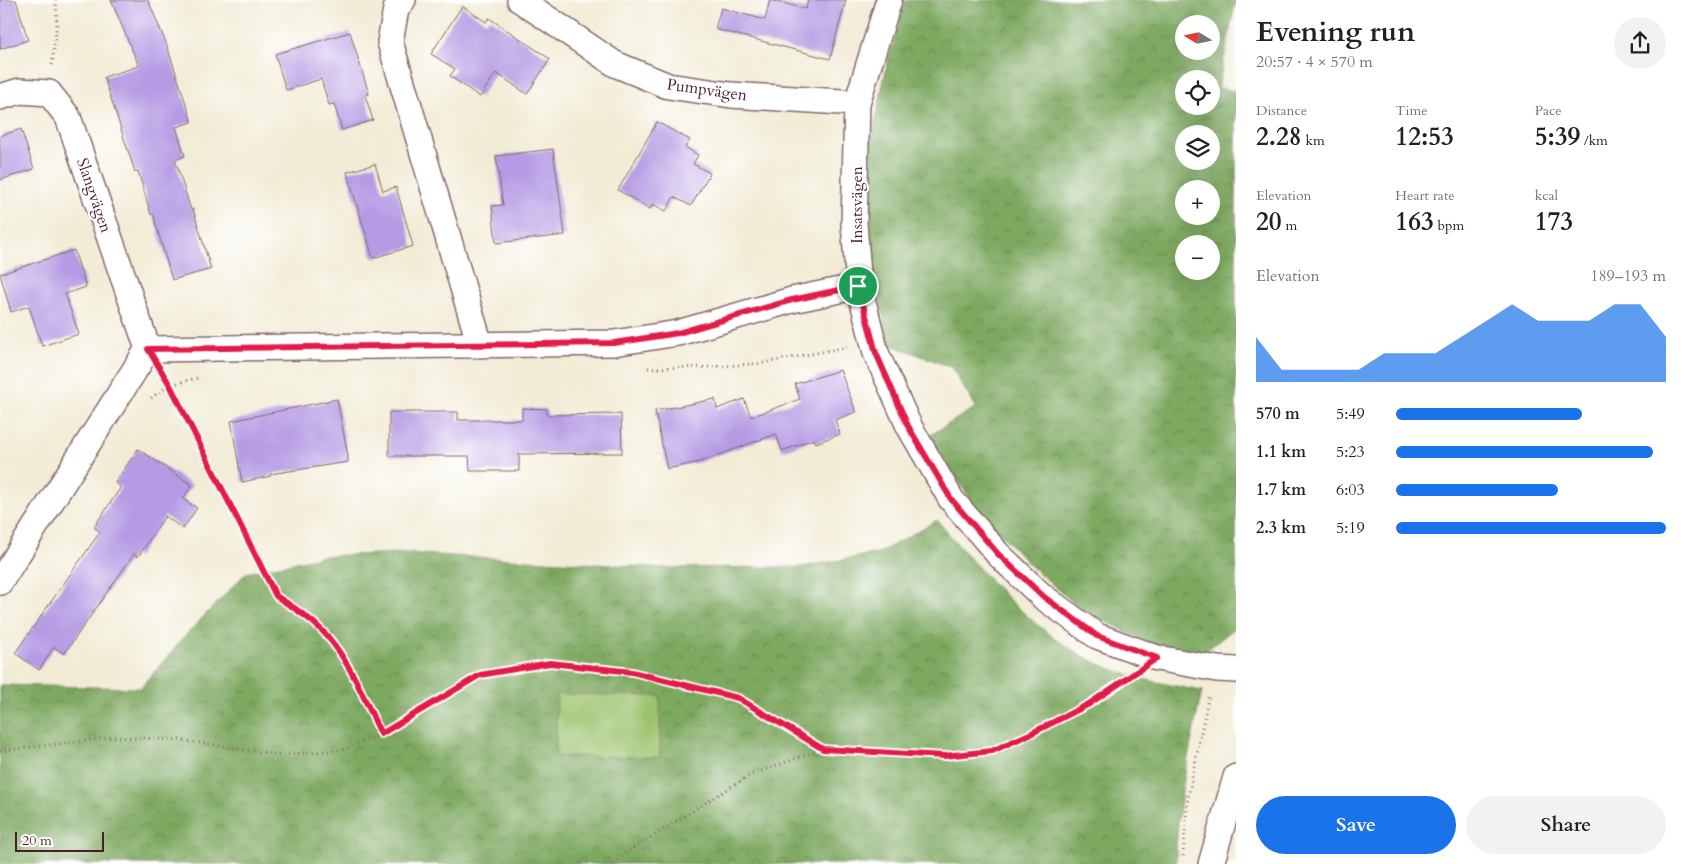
<!DOCTYPE html>
<meta charset="utf-8">
<style>
:root{--surface:#fff;--page:#f2f2f2;--text:#202124;--muted:#757577;--accent:#1a73e8}
body{margin:0;font-family:Cardo,serif;background:var(--page);color:var(--text);height:100vh;display:flex;flex-direction:column;font-size:19px;white-space:nowrap}
*{box-sizing:border-box;margin:0}
p{font-size:16px;color:var(--muted)}
.icon{flex:none;width:28px;height:28px;fill:none;stroke:currentColor;stroke-width:2;stroke-linecap:round;stroke-linejoin:round}
.map{position:relative;flex:1;overflow:hidden}
.drawer{display:flex;flex-direction:column;background:var(--surface);width:450px}
.drawer>*{flex:none}
.needle{width:32px;rotate:280deg}
.tools{position:absolute;left:1175px;top:15px;display:grid;gap:10px}
.tools a{display:grid;place-items:center;width:45px;height:45px;border-radius:50%;background:var(--surface);box-shadow:0 5px 20px #0002;font-size:25px}
.scale{position:absolute;left:15px;bottom:12px;width:89px;box-sizing:border-box;padding-left:5px;border:2px solid #4a1f2b;border-top:0;font-size:14px;line-height:18px;white-space:nowrap;color:#4a1f2b;-webkit-text-stroke:4px #fff;paint-order:stroke}
.pin{position:absolute;display:grid;place-items:center;width:42px;height:42px;color:#fff;margin:-21px;border:2px solid #fff;border-radius:50%;box-shadow:0 1px 5px #0007}
.round{display:grid;place-items:center;flex:none;width:52px;height:52px;border-radius:26px;background:var(--page)}
.summary{display:flex;align-items:center;justify-content:space-between;height:85px;padding:0 20px}
h1{font-size:28px;font-weight:600;line-height:38px}
.metrics{display:grid;grid-template-columns:repeat(3,1fr);gap:8px;height:85px;padding:5px 20px}
.metrics div{display:grid;align-content:center}
.metrics b{font-size:25px;font-weight:600}
.metrics small{font-size:14px;font-weight:400}
.metrics p{font-size:14px}
.chart{height:140px;padding:10px 20px}
.chart p{display:flex;justify-content:space-between}
.chart svg{width:100%;height:90px;margin-top:5px;fill:var(--accent);opacity:.7}
.cta{display:flex;gap:10px;margin-top:auto;padding:10px 20px}
.cta a{flex:1;height:58px;border-radius:30px;background:var(--accent);color:#fff;font-size:20px;font-weight:600;line-height:58px;text-align:center}
.cta a+a{background:var(--page);color:var(--text)}
ul{padding:0 20px;list-style:none;font-size:16px}
li{display:grid;grid-template-columns:80px 60px 1fr;align-items:center;height:38px}
li i{height:12px;border-radius:6px;background:var(--accent)}
main{display:flex;flex:1;min-height:0}
.map>svg:first-child{display:block}
.forest{fill:url(#forest-crowns);stroke:#646446;fill-rule:evenodd}
.pitch{fill:#9dc36e;stroke:#74714c}
.building{fill:#b69be4}
.lines{fill:none;stroke-linecap:round;stroke-linejoin:round}
.street-casing{stroke:#856767;stroke-width:28}
.path{stroke:#856767;stroke-width:3;stroke-dasharray:1 4;stroke-linecap:butt}
.street{stroke:#fff;stroke-width:25}
.route-casing{stroke:#fff;stroke-width:10}
.route{stroke:#e11d48;stroke-width:6}
.labels{text-anchor:middle;stroke-width:4;stroke-linejoin:round;paint-order:stroke}
.street-label{font-size:16px;fill:#4a1f2b;stroke:#fff}
</style>
<main>
<div class="map">
<svg width="1236" height="864" viewBox="0 0 1236 864">
<defs>
<pattern id="forest-crowns" width="20" height="18" patternUnits="userSpaceOnUse" patternTransform="scale(1.25)"><rect width="20" height="18" fill="#7ea961"/><path d="M2 6a3 3 0 1 1 6 0M12 15a3 3 0 1 1 6 0" fill="none" stroke="#698950"/></pattern>
</defs>
<rect width="100%" height="100%" fill="#fff"/>
<filter id="ink" filterUnits="userSpaceOnUse"><feTurbulence type="fractalNoise" baseFrequency=".02" numOctaves="2"/><feDisplacementMap in="SourceGraphic" scale="10" xChannelSelector="R" yChannelSelector="G"/><feConvolveMatrix kernelMatrix="1 2 1 2 8 2 1 2 1" color-interpolation-filters="sRGB"/></filter>
<filter id="wash" filterUnits="userSpaceOnUse"><feTurbulence type="fractalNoise" baseFrequency=".0096" numOctaves="4" result="noise"/><feDisplacementMap in="SourceGraphic" scale="20" xChannelSelector="R" yChannelSelector="G"/><feGaussianBlur stdDeviation="1.12" result="paint"/><feColorMatrix in="noise" values="0 0 0 0 0 0 0 0 0 0 0 0 0 0 0 0 0 1.4 0 .05"/><feComposite in="paint" operator="in"/></filter>
<g filter="url(#wash)">
<rect width="100%" height="100%" fill="#f2ecd6"/>
<path class="forest" d="M 906,0 L 1236,0 L 1218,88 L 1236,91 L 1236,627 L 1202,654 L 1151,644 L 1081,609 L 1030,565 L 975,506 L 929,436 L 976,407 L 951,367 L 889,344 L 871,257 L 871,144 L 887,64 ZM 1184,24 L 1211,24 L 1211,51 L 1184,51 ZM 1184,79 L 1211,79 L 1211,106 L 1184,106 ZM 1184,134 L 1211,134 L 1211,161 L 1184,161 ZM 1184,189 L 1211,189 L 1211,216 L 1184,216 ZM 1184,244 L 1211,244 L 1211,271 L 1184,271 Z
M 937,520 C 984,576 1040,641 1109,668 C 1139,680 1171,685 1202,691 C 1190,748 1176,805 1176,864 L 0,864 L 0,685 L 141,688 L 185,636 L 246,573 L 324,556 L 402,553 L 667,568 L 802,567 L 879,553 Z"/>
<path class="pitch" d="M 557,694 L 660,696 L 660,757 L 556,756 Z"/>
<g id="blocks">
<path class="building" d="M 0,0 L 16,0 L 28,40 L 0,49 Z
M 111,0 L 148,0 L 166,43 L 192,122 L 176,127 L 185,156 L 175,160 L 191,210 L 193,209 L 211,269 L 172,280 L 153,214 L 151,215 L 138,171 L 135,172 L 104,77 L 139,66 Z
M 770,0 L 806,9 L 808,0 L 846,0 L 830,59 L 715,29 L 721,8 L 765,20 Z
M 462,6 L 486,22 L 489,18 L 550,59 L 527,94 L 496,73 L 480,97 L 450,76 L 455,69 L 431,54 Z
M 350,32 L 369,94 L 365,95 L 373,120 L 342,130 L 334,104 L 329,105 L 321,79 L 286,90 L 275,54 Z
M 657,122 L 690,140 L 685,147 L 698,155 L 693,164 L 710,173 L 691,206 L 674,197 L 666,211 L 653,204 L 650,209 L 618,190 Z
M 21,129 L 34,169 L 0,180 L 0,136 Z
M 553,149 L 565,235 L 496,243 L 492,206 L 503,205 L 496,156 Z
M 375,164 L 383,191 L 396,187 L 413,246 L 373,258 L 347,172 Z
M 74,250 L 86,287 L 65,294 L 79,334 L 42,346 L 29,306 L 11,312 L 0,274 Z
M 840,370 L 856,412 L 835,420 L 840,434 L 816,443 L 814,439 L 782,451 L 776,434 L 700,462 L 667,469 L 655,411 L 715,399 L 717,409 L 744,399 L 751,417 L 800,399 L 795,384 Z
M 337,399 L 348,456 L 348,462 L 270,474 L 271,476 L 242,482 L 231,421 Z
M 522,408 L 547,409 L 547,415 L 621,414 L 622,453 L 519,454 L 519,471 L 470,471 L 469,456 L 389,456 L 389,412 L 458,412 L 458,420 L 522,420 Z
M 138,449 L 192,485 L 183,499 L 197,508 L 183,529 L 165,516 L 138,557 L 134,554 L 64,654 L 54,647 L 39,670 L 15,653 L 100,532 L 94,527 L 121,487 L 115,483 Z"/>
</g>
</g>
<g filter="url(#ink)">
<use href="#blocks" fill-opacity="0" stroke="#856767" stroke-width="1"/>
<g class="lines">
<defs>
<path id="street" d="M 403,0 L 396,9 L 390,42 L 480,345
M 520,0 L 615,64 L 668,86 L 731,95 L 857,103
M 889,0 L 857,103 L 854,224 L 859,286 L 876,353 L 909,426 L 951,499 L 998,554 L 1043,597 L 1097,636 L 1157,658 L 1217,669 L 1236,670
M 0,97 L 20,91 L 49,93 L 68,117 L 148,349
M 148,349 L 614,343 L 678,333 L 792,300 L 859,286
M 0,582 L 148,349
M 1211,864 L 1236,777"/>
</defs>
<use href="#street" class="street-casing"/>
<path class="path" d="M 52,65 L 57,23 L 56,0
M 648,368 L 713,367 L 764,363 L 847,347
M 165,377 L 276,596 C 296,609 318,623 332,642 C 353,669 366,703 381,734
M 151,398 L 170,385 L 197,378
M 0,751 L 114,737 L 180,740 L 279,755 L 342,750 L 381,734 L 480,675 L 550,663 L 631,672 L 738,698 L 823,749
M 1183,856 L 1188,797 L 1209,694
M 614,864 L 624,854 L 750,775 L 823,749 L 944,756 L 992,751 L 1032,733 L 1089,704 L 1127,677"/>
<use href="#street" class="street"/>
</g>
</g>
<g class="lines" filter="url(#ink)">
<defs>
<path id="route" d="M 858,286 L 876,353 L 908,426 L 951,499 L 998,554 L 1044,597 L 1097,636 L 1157,658 L 1089,704 L 1032,733 L 992,751 L 944,756 L 823,749 L 738,698 L 632,672 L 550,663 L 480,675 L 381,734 C 366,703 353,669 332,642 C 318,623 296,609 276,596 L 170,385 L 148,349 L 614,343 L 678,333 L 792,300 Z"/>
</defs>
<use href="#route" class="route-casing"/>
<use href="#route" class="route"/>
</g>
<g class="labels">
<g class="street-label">
<text transform="translate(707 89) rotate(8)" y="6">Pumpvägen</text>
<text transform="translate(95 195) rotate(71)" y="6">Slangvägen</text>
<text transform="translate(856 205) rotate(-90)" y="6">Insatsvägen</text>
</g>
</g>
</svg>
<div class="tools">
<a><svg class="needle" viewBox="-14 -14 28 28"><path d="M0-13l5 13h-10z" fill="#e53935"/><path d="M0 13l5-13h-10z" fill="#757577"/></svg></a>
<a><svg class="icon" aria-label="locate" viewBox="0 0 24 24"><circle cx="12" cy="12" r="6"/><path d="M12 2v4M12 18v4M2 12h4M18 12h4"/></svg></a>
<a><svg class="icon" aria-label="layers" viewBox="0 0 24 24"><path d="M12 4l9 5-9 5-9-5zM3 14l9 5 9-5"/></svg></a>
<a>+</a>
<a>−</a>
</div>
<div class="scale">20 m</div>
<div class="pin" style="left:858px;top:286px;background:#1e9e55"><svg class="icon" aria-label="arrive" viewBox="0 0 24 24"><path d="M6 21V4h12l-3 4 3 4H6"/></svg></div>
</div>
<section class="drawer">
<div class="summary"><div><h1>Evening run</h1><p>20:57 · 4 × 570 m</p></div><a class="round"><svg class="icon" aria-label="share" viewBox="0 0 24 24"><path d="M12 15V3M7 8l5-5 5 5M5 13v7h14v-7"/></svg></a></div>
<div class="metrics">
<div><p>Distance</p><b>2.28<small> km</small></b></div>
<div><p>Time</p><b>12:53</b></div>
<div><p>Pace</p><b>5:39<small> /km</small></b></div>
</div>
<div class="metrics">
<div><p>Elevation</p><b>20<small> m</small></b></div>
<div><p>Heart rate</p><b>163<small> bpm</small></b></div>
<div><p>kcal</p><b>173</b></div>
</div>
<div class="chart"><p><span>Elevation</span>189–193 m</p>
<svg viewBox="0 0 160 44" preserveAspectRatio="none"><path d="M0 44V22L10 38L20 38L30 38L40 38L50 30L60 30L70 30L80 22L90 14L100 6L110 14L120 14L130 14L140 6L150 6L160 22V44z"/></svg>
</div>
<ul>
<li><b>570 m</b>5:49<i style="width:69%"></i></li>
<li><b>1.1 km</b>5:23<i style="width:95%"></i></li>
<li><b>1.7 km</b>6:03<i style="width:60%"></i></li>
<li><b>2.3 km</b>5:19<i style="width:100%"></i></li>
</ul>
<div class="cta"><a>Save</a><a>Share</a></div>
</section>
</main>
